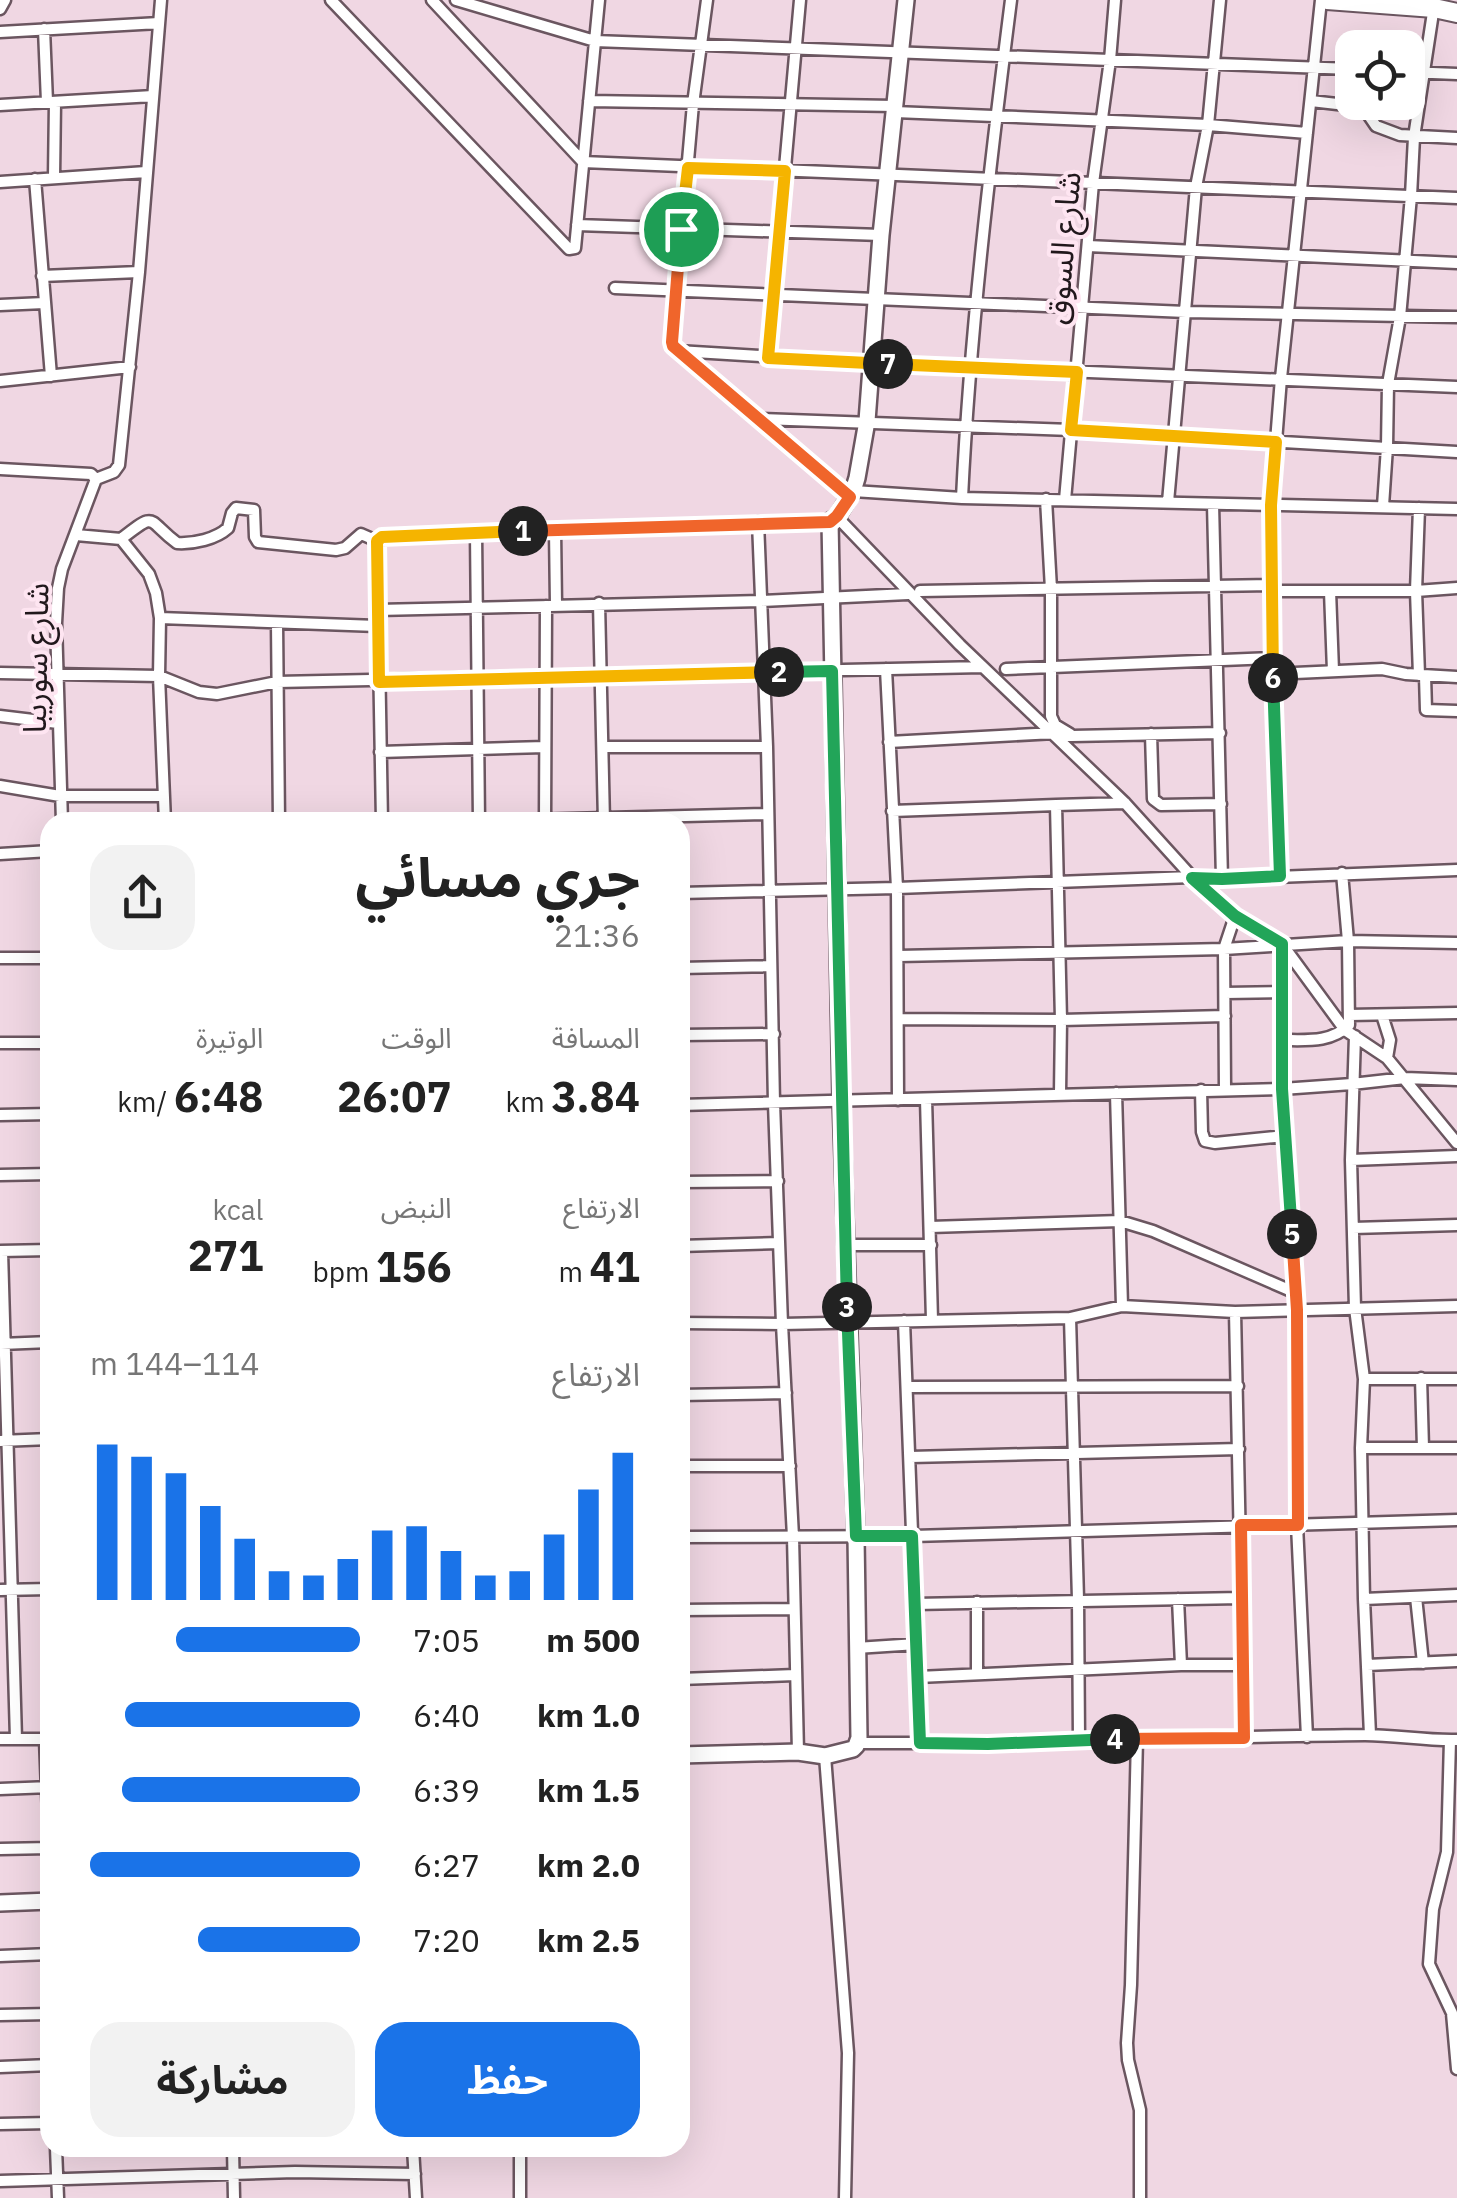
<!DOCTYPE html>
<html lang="ar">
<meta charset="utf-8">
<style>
:root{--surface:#fff;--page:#f2f2f2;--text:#222;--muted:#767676;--accent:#1a73e8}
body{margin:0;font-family:"IBM Plex Sans","Noto Sans Arabic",sans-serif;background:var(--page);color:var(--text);direction:rtl;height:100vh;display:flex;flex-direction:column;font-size:38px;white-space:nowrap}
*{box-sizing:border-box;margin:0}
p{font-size:32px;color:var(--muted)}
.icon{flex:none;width:55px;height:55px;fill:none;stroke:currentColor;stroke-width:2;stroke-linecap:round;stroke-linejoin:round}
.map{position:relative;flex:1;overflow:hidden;direction:ltr}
.drawer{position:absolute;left:40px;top:812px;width:650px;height:1345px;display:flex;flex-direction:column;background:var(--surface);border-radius:30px;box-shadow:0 10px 40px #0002;direction:rtl}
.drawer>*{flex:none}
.fabs{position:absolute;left:1335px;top:30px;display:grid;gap:20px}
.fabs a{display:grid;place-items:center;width:90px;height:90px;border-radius:20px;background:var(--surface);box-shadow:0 10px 40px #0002;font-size:50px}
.pin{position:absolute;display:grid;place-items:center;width:85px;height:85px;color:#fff;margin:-42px;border:5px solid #fff;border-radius:50%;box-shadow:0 2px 10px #0007}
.km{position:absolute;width:50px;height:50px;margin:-25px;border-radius:50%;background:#222;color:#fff;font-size:28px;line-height:50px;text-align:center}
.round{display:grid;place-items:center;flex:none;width:105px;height:105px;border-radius:30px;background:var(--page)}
.overview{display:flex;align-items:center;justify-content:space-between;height:170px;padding:0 50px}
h1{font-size:55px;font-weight:700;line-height:75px}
.metrics{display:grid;grid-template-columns:repeat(3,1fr);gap:15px;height:170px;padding:10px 50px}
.metrics div{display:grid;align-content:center}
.metrics b{font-size:42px;font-weight:700}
.metrics small{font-size:28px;font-weight:400}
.metrics p{font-size:28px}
.chart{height:280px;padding:20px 50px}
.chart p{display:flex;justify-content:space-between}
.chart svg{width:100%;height:180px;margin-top:10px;stroke:var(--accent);stroke-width:6}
.primary-button{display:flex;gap:20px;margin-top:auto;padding:20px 50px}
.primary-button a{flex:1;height:115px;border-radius:30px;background:var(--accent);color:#fff;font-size:40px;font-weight:700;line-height:115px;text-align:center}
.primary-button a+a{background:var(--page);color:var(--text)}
ul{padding:0 50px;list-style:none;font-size:32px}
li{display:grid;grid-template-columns:160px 120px 1fr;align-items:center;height:75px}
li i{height:25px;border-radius:12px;background:var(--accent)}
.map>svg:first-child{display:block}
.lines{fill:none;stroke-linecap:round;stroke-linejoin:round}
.street-casing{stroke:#6b5660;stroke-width:15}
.secondary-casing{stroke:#6b5660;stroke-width:20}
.primary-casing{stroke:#6b5660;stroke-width:22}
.street{stroke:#fff;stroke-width:10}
.secondary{stroke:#fff;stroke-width:15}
.primary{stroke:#fff;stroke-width:18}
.split-1-casing{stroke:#fff;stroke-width:20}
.split-2-casing{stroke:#fff;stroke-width:20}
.split-3-casing{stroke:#fff;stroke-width:20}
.split-4-casing{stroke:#fff;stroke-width:20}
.split-5-casing{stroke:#fff;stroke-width:20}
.split-6-casing{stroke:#fff;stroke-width:20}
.split-7-casing{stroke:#fff;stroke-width:20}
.split-8-casing{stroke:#fff;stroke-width:20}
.split-1{stroke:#f0652b;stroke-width:12}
.split-2{stroke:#f5b400;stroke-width:12}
.split-3{stroke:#22a559;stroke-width:12}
.split-4{stroke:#22a559;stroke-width:12}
.split-5{stroke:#f0652b;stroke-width:12}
.split-6{stroke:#22a559;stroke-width:12}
.split-7{stroke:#f5b400;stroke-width:12}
.split-8{stroke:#f5b400;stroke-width:12}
.labels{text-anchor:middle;stroke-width:8;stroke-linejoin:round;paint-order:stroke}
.street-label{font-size:32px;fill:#21181c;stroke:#fee5f1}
</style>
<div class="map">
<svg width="1457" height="2198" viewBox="0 0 1457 2198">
<rect width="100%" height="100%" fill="#f0d7e3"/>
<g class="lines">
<defs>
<path id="street" d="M 331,0 L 569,249 L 575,248 L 599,0
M 432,0 L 583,162 L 1457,198
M 456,0 L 595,41 L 1352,69
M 707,0 L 693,104 L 672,342 L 678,351 L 850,497
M 0,9 L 5,0
M 44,29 L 47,102
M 0,32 L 159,23
M 1408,72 L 1457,74
M 589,101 L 895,106
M 1311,101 L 1363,107 L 1376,126 L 1400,135 L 1457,138
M 0,105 L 153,96
M 895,112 L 1208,125 L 1307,133
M 54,177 L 55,102
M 35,179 L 51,376
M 0,182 L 146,172
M 577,225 L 881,235
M 1088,246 L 1457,263
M 42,276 L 139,272
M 615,288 L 1186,312 L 1457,317
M 0,305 L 44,303
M 678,351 L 871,363 L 1457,387
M 768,358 L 800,0
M 0,381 L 130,367
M 759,419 L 1071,430 L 1457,452
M 0,469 L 91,474 L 96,479 L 62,569 L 58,588 L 56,623 L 62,822
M 96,479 L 114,472 L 119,465 L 139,272 L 161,0
M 853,491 L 962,498 L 1457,509
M 962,498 C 970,332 990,165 1011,0
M 1046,499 L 1051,589 L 1051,716 L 1055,725 L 1070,734
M 1065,500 L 1093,183 L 1110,60 L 1115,0
M 1168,502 L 1193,221 L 1196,187 L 1208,125 L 1220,0
M 1213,504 L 1222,879
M 1383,506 L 1387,447 L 1388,384 L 1400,317 L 1411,196 L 1414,137 L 1434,6
M 837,517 L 960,645 L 1125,803 L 1192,877 L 1235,916 L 1282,944 L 1345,1030 L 1387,1058 L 1457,1143
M 758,522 L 767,747 L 774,1103 L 782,1324 L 793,1537 L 798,1752
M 555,530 L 556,605
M 476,533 L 479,822
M 76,535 L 121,539 L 149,574 L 156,593 L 160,618 L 159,676 L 165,822
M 121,539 C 158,510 146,520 177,543 C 194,544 216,539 228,528 L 232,513 L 236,508 L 254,510 L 255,537 L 258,542 L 336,550 L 345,548 L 361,534 L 377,541 L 382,537 L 830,521
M 377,541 L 382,822
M 920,591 L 1272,585
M 1272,591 L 1416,591 L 1457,588
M 1330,591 L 1333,671
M 599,603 L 604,822
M 377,610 L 761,601 L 908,594
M 160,618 L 377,626
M 277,623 L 279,822
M 886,669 L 897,888 L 898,1100
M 1006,669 L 1273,658
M 0,673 L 159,676 L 199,692 L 217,694 L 277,682 L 983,667
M 1273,674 L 1382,669 L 1406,674 L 1457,677
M 1419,675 L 1416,591 L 1419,508
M 1425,676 L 1426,710 L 1457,711
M 0,716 L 58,723
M 1151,734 L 1153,799 L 1161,805 L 1221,804
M 889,742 L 1055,733 L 1072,736 L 1220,733
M 603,747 L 767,747
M 380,752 L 545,747
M 0,786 L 60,796 L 164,796
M 892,811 L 1056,805
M 448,822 L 768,814
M 545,822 L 546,606
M 0,854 L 50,851
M 1281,876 L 1273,674 L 1271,505 L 1281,378 L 1321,0
M 680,893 L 897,888 L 1192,877 L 1222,879 L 1457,870
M 1282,945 L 1282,1089 L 1297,1310 L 1297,1525 L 1307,1737
M 898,956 L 1224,949 L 1348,941 L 1457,943
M 0,958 L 50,958
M 680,968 L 771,966
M 1225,993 L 1282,992
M 1349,1015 L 1457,1013
M 1382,1015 L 1390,1040 L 1387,1058
M 898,1019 L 1061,1020 L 1225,1016
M 680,1035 L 774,1034
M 1355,1036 L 1351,1160 L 1355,1308 L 1364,1379 L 1361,1448 L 1364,1599 L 1370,1735
M 1282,1040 C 1306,1040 1331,1043 1349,1025 L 1348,941 L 1342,873
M 0,1043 L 50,1043
M 1225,1089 L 1224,949 L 1235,916
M 1201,1090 L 1202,1132 L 1205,1141 L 1215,1143 L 1285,1136
M 1060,1093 L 1061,1020 L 1056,805 L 1125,803
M 1116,1093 L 1122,1306
M 926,1099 L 932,1320
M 680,1105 L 1282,1089 L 1352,1084 L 1405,1078 L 1457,1080
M 0,1115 L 50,1114
M 1351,1160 L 1457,1156
M 0,1175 L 50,1174
M 680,1182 L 778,1181
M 930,1227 L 1120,1221 L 1153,1231 L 1296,1293
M 1353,1228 L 1457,1225
M 846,1245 L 931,1245
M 680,1246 L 779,1243
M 0,1251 L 50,1250
M 2,1251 L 16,1739
M 1235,1312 L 1244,1737
M 1070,1318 L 1078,1599 L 1079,1740
M 904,1321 L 920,1743
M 680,1323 L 782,1324 L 1070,1318 L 1122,1306 L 1235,1312 L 1457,1306
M 1,1344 L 50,1342
M 1421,1378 L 1423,1448
M 1364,1379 L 1457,1379
M 907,1387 L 1238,1386
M 680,1395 L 786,1393
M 0,1441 L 50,1439
M 1361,1448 L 1457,1448
M 910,1457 L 1239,1449
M 680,1466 L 790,1466
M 680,1537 L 913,1536 L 1457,1520
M 0,1590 L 50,1589
M 1416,1597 L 1423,1663
M 1178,1599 L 1181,1665
M 1364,1599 L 1457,1595
M 977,1602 L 977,1674
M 915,1604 L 1241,1598
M 680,1610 L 794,1609
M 856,1648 L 917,1644
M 1367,1665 L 1457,1661
M 918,1677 L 1181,1665 L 1243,1665
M 680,1679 L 795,1675
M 0,1739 L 49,1739
M 45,1739 L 50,1867
M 1137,1739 L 1131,1985 L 1127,2043 L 1128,2060 L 1140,2110 L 1140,2198
M 1450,1740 L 1447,1852 L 1433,1909 L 1429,1964 L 1452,2013 L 1457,2069
M 858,1743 C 1027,1744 1196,1737 1365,1735 C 1396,1735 1426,1741 1457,1740
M 825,1756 L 848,2053 L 845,2198
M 0,1789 L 50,1787
M 0,1849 L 50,1848
M 0,1956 L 50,1954
M 0,2015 L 50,2014
M 0,2067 L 50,2065
M 0,2124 L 50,2123
M 56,2148 L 58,2198
M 233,2148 L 234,2198
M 413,2148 L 416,2198
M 520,2148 L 520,2198
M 0,2181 L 295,2172 L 415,2174"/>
<path id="secondary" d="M 680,1755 L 798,1752 L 825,1756 L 853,1749 L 856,1746 L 859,1738 L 856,1537 L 841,1101 L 830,521 L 837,517 L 853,491 L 857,478 L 867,421 L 881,235 L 906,0
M 0,1903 L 50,1901"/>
<path id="primary" d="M 1327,0 L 1434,8 L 1457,13"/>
</defs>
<use href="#street" class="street-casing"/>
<use href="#secondary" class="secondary-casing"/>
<use href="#primary" class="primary-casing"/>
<use href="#street" class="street"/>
<use href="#secondary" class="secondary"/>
<use href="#primary" class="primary"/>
</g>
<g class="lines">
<defs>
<path id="split-1" d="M 523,531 L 830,522 L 837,516 L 850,497 L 673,346 L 672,342 L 681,229"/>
<path id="split-2" d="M 523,531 L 382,537 L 377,541 L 379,682 L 779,672"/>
<path id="split-3" d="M 779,672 L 832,671 L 847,1307"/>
<path id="split-4" d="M 847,1307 L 856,1536 L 912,1536 L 920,1743 L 988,1744 L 1115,1739"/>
<path id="split-5" d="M 1115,1739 L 1244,1738 L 1241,1525 L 1298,1525 L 1297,1310 L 1292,1234"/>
<path id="split-6" d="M 1273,678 L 1280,876 L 1222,879 L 1192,878 L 1235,916 L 1282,944 L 1282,1089 L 1292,1234"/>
<path id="split-7" d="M 888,364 L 1077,372 L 1071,430 L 1276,442 L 1271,505 L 1273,678"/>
<path id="split-8" d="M 681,229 L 688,168 L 785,171 L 768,358 L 888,364"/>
</defs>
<use href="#split-1" class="split-1-casing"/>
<use href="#split-2" class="split-2-casing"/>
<use href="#split-3" class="split-3-casing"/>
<use href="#split-4" class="split-4-casing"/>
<use href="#split-5" class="split-5-casing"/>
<use href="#split-6" class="split-6-casing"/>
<use href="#split-7" class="split-7-casing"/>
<use href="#split-8" class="split-8-casing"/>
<use href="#split-1" class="split-1"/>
<use href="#split-2" class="split-2"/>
<use href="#split-3" class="split-3"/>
<use href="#split-4" class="split-4"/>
<use href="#split-5" class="split-5"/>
<use href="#split-6" class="split-6"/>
<use href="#split-7" class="split-7"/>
<use href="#split-8" class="split-8"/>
</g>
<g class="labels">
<g class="street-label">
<text transform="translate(1063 248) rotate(-85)" y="11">شارع السوق</text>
<text transform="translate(36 658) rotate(-89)" y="11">شارع سوريبا</text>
</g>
</g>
</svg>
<div class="fabs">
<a><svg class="icon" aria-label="locate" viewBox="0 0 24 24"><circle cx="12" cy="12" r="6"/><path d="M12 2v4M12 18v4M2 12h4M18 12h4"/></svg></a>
</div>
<div class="pin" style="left:681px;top:229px;background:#1e9e55"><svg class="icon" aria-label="arrive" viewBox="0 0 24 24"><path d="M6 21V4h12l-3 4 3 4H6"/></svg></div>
<b class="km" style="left:523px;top:531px">1</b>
<b class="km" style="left:779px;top:672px">2</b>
<b class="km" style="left:847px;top:1307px">3</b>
<b class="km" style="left:1115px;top:1739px">4</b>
<b class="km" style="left:1292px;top:1234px">5</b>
<b class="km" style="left:1273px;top:678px">6</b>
<b class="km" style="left:888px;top:364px">7</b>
<section class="drawer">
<div class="overview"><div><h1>جري مسائي</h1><p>21:36</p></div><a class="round"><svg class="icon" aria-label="share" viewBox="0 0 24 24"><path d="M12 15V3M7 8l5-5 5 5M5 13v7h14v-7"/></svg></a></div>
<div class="metrics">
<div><p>المسافة</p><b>3.84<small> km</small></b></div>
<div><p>الوقت</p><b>26:07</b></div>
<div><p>الوتيرة</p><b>6:48<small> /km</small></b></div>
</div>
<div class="metrics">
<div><p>الارتفاع</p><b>41<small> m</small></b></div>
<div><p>النبض</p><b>156<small> bpm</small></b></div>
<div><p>kcal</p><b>271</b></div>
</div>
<div class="chart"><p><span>الارتفاع</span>114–144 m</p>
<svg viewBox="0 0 160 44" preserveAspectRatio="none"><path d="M5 44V6M15 44V9M25 44V13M35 44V21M45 44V29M55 44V37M65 44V38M75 44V34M85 44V27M95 44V26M105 44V32M115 44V38M125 44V37M135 44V28M145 44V17M155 44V8"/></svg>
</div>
<ul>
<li><b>500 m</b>7:05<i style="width:68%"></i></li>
<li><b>1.0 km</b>6:40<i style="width:87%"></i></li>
<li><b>1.5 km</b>6:39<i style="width:88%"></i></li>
<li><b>2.0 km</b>6:27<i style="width:100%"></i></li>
<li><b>2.5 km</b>7:20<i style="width:60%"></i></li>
</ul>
<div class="primary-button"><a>حفظ</a><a>مشاركة</a></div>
</section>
</div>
